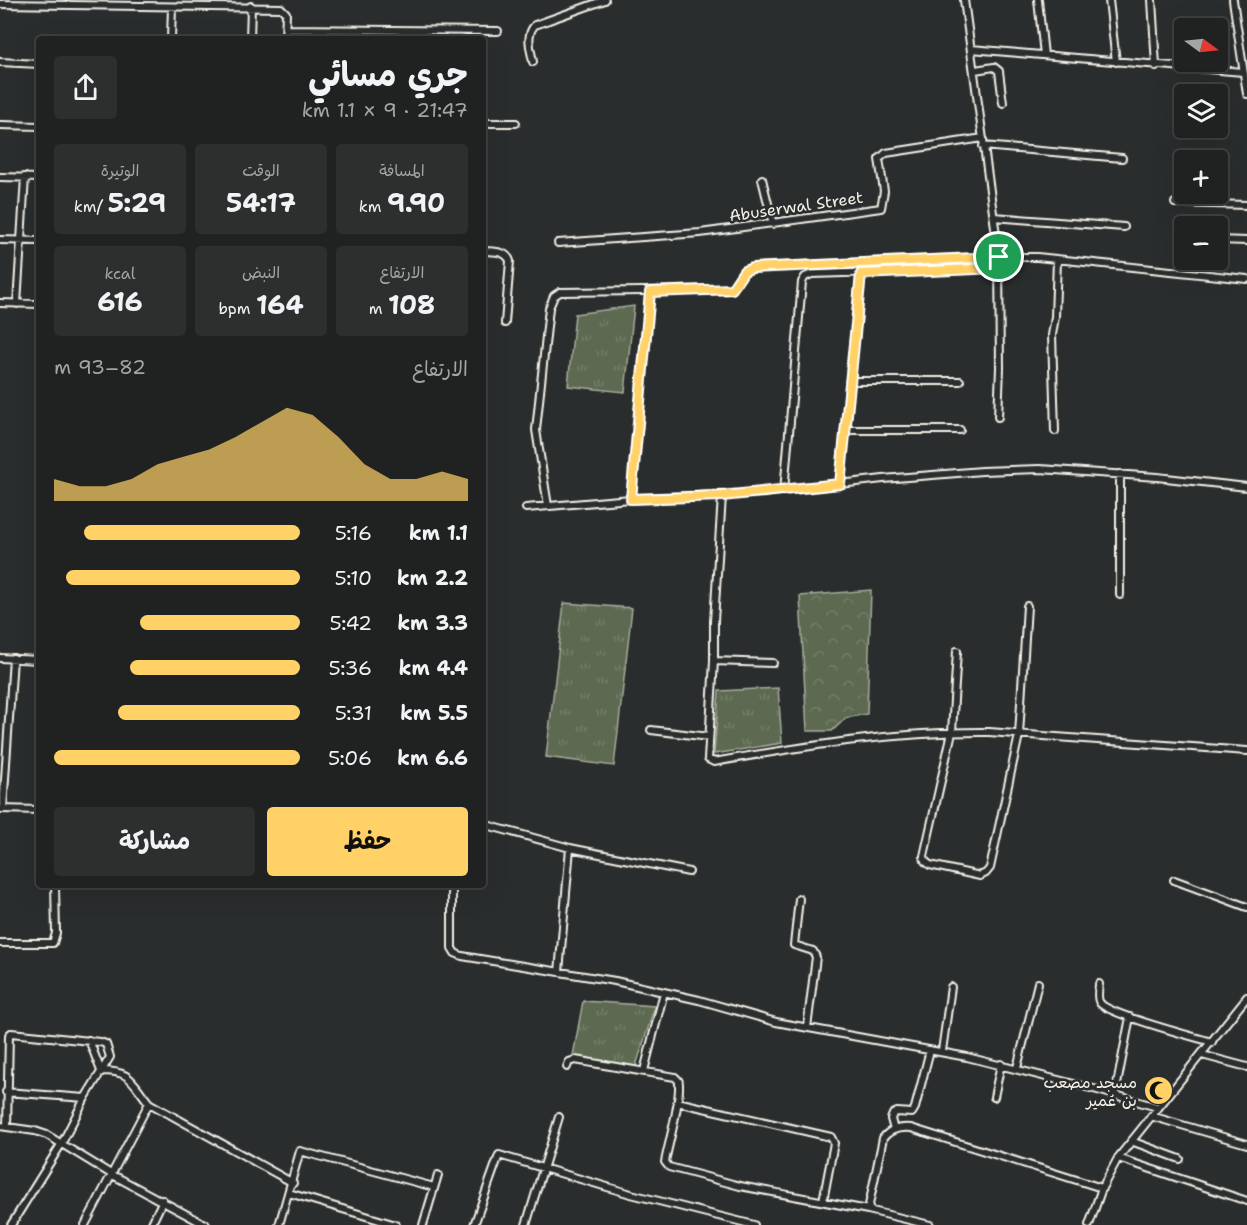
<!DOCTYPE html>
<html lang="ar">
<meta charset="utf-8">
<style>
:root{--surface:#202222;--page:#2d2f2f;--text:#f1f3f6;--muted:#a2a4a5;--line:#3d3f40;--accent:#ffd166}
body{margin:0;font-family:"Shantell Sans","Playpen Sans Arabic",sans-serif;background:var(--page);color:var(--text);direction:rtl;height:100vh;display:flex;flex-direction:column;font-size:22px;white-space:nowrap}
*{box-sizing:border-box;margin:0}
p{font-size:20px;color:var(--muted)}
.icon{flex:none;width:33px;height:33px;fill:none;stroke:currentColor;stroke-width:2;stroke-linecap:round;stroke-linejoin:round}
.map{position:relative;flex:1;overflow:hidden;direction:ltr}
.side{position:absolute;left:36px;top:36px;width:450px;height:852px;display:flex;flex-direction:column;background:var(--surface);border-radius:6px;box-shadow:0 6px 24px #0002,0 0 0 2px var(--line);direction:rtl}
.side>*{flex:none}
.needle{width:39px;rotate:105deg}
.fabs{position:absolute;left:1174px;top:18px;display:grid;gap:12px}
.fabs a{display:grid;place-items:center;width:54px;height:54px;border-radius:6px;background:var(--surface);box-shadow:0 6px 24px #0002,0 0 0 2px var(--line);font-size:30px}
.pin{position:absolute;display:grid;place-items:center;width:51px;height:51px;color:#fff;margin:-26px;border:3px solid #fff;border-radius:50%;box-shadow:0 2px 6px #0007}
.round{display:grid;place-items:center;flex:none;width:63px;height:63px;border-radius:6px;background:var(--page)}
.head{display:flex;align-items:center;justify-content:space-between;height:102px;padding:0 18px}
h1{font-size:33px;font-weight:700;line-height:45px}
.stats{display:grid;grid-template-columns:repeat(3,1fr);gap:9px;height:102px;padding:6px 18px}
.stats div{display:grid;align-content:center;border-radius:6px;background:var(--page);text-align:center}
.stats b{font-size:26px;font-weight:700}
.stats small{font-size:16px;font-weight:400}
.stats p{font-size:16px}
.chart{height:168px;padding:12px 18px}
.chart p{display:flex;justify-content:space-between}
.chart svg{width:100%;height:108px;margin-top:6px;fill:var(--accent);opacity:.7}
.primary-button{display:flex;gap:12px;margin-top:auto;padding:12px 18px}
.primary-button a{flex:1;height:69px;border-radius:6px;background:var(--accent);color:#111;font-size:24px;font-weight:700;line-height:69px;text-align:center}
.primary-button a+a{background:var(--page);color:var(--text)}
ul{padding:0 18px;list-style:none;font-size:20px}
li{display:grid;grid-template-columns:96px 72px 1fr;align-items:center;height:45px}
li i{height:15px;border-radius:8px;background:var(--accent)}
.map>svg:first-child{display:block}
.grass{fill:url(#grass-tufts);stroke:#a8ad9c;stroke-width:1.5}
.forest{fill:url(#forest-crowns);stroke:#a8ad9c;stroke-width:1.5}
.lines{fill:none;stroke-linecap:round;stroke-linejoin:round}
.street-casing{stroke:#f4f1e8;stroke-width:10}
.street{stroke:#2a2d2e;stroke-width:6}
.route-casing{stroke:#fff;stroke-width:12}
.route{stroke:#ffd166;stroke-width:8}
.labels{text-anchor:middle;stroke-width:5;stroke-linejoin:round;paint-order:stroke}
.street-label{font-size:16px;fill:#f4f1e8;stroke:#2a2d2e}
.poi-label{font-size:16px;fill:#f4f1e8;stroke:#2a2d2e;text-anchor:end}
</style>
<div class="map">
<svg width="1247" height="1225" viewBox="0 0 1247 1225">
<defs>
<pattern id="grass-tufts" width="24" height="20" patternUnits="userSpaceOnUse" patternTransform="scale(1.5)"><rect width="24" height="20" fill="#5d6951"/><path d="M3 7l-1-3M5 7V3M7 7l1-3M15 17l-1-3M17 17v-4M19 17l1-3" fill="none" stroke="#757f6a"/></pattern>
<pattern id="forest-crowns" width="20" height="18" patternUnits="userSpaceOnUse" patternTransform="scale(1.5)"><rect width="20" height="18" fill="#5d6951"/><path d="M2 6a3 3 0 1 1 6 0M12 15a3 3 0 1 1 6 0" fill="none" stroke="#757f6a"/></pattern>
</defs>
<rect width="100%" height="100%" fill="#2a2d2e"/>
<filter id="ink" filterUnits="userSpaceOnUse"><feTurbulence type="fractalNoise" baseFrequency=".0167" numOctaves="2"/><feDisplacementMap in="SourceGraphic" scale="12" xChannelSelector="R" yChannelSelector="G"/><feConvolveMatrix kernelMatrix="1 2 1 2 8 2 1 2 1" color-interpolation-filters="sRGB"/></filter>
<g filter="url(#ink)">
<path class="grass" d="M 634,306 L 625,392 L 568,386 L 575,314 Z
M 564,603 L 632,608 L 614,766 L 546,757 Z
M 778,688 L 782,743 L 714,754 L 719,691 Z
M 583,1001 L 655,1006 L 636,1066 L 573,1056 Z"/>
<path class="forest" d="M 871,590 L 867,714 L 846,718 L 832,731 L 807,731 L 800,596 Z"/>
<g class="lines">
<defs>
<path id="street" d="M 964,0 L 999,257 L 1000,368 L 998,417
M 1038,0 L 1044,55
M 1109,0 L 1116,62
M 1152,0 L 1156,66
M 1233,0 L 1247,94
M 0,4 L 281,8 L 286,13 L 285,39
M 286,29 L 498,31
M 171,39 L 172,7
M 250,39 L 251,6
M 971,49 L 1243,72
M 0,62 L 39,64
M 533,62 C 531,50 525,35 535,25 L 605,0
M 975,70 L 994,67 L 999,71 L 1003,103
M 483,123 L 516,123
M 0,125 L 39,126
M 983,146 L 1122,158
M 0,177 L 39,178
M 762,179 L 773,224
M 1175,203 L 1247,205
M 994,217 L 1124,227
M 0,240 L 39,241
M 1218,240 L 1247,241
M 558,243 L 700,233 L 881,208 L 884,191 L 879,159 L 886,153 L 983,138
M 483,251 C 493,252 506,250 510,261 L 505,323
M 0,303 L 39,304
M 17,304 L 25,177
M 850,381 L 960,381
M 845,430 L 960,430
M 1055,431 L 1052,335 L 1055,317 L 1057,260
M 840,484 L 861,274
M 784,491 L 802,282 L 805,277 L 812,274 L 1000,268
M 631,499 L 650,292
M 548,506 L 536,430 L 549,308 L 554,296 L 560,292 L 726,290 L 732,289 L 744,271 L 752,268 L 999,257 L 1037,257 L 1247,279
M 526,508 L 631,499 L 762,493 L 883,479 L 982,471 L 1040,469 L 1157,477 L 1247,487
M 1120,595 L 1120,474
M 957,651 L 952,732 L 924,856 L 925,861 L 930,865 L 980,876 L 986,873 L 990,868 L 1019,735 L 1027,606
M 0,658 L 39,660
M 714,661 L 714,621 L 722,496
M 773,663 L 714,661 L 708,759 L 714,762 C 805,746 896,731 989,732 L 1247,751
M 651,730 L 709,737
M 1,809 L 39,810
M 3,809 L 13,658
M 483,824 L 570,848 L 559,972
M 570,848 L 689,872
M 1174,880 L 1247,907
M 452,890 L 452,948 L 455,953 L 462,956 L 615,981 L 699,1000 L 776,1022 L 967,1057 L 1094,1089 L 1157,1107
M 799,899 L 794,945 L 813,951 L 816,957 L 807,1028
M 0,943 L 53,943 L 56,933 L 55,885
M 1099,984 C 1099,989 1096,998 1100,1003 C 1108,1014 1194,1037 1212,1042
M 89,1040 L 101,1071
M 942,1051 L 951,987
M 1202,1055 L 1247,1067
M 567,1067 L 569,1062 L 575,1060 L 675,1077 C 679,1081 679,1080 679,1085 C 680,1105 669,1141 665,1162 L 669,1167 L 740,1186 L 868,1210 L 930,1225
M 1017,1068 L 1038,983
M 101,1071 C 132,1071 131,1081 149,1103
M 644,1071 L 664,992
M 6,1092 L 85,1098
M 1115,1095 L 1130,1017
M 994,1097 L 1001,1064
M 677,1102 L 831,1137 L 834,1143 L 823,1201
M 1151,1116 L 1247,1144
M 0,1126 L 35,1131 L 47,1135 L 111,1174 L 206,1225
M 7,1127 L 9,1035 L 11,1033 L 100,1042 L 106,1044 L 110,1057 L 85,1098 L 62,1143 L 11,1225
M 894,1130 L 891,1119 L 893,1114 L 897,1112 L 912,1113 L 915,1108 L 930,1050
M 1131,1141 L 1180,1159
M 1118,1158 L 1247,1201
M 289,1193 L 396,1225
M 868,1210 L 883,1138 C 890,1129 900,1127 911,1128 L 1102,1188
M 85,1225 L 149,1103 L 293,1183
M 151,1225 L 163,1200
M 279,1225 L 300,1151 L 434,1187
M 423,1225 L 438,1175
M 474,1225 L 499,1155 L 631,1194 L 754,1225
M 526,1225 L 559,1117
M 1089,1225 L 1102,1188 L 1118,1158 L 1247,997"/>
</defs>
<use href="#street" class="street-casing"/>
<use href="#street" class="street"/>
</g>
</g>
<g class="lines" filter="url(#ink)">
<defs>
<path id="route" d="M 999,257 L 999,268 L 861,274 L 840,484 L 722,496 L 631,499 L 650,292 L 732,289 L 744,271 L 752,268 Z"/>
</defs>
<use href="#route" class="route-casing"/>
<use href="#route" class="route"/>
</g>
<defs>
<symbol id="mosque-disc" viewBox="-11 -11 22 22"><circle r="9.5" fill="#ffd166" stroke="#2a2d2e"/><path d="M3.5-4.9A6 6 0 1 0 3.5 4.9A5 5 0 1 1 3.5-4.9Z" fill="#111"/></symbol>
</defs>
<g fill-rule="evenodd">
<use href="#mosque-disc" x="1142" y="1074" width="33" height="33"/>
</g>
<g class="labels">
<g class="street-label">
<text transform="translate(796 206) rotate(-8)" y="6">Abuserwal Street</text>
</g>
<g class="poi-label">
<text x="1137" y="1088">مسجد مصعب<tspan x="1137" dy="18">بن عُمير</tspan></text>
</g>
</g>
</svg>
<div class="fabs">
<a><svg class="needle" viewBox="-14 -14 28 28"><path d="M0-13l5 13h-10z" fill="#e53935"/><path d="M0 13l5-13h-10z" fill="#a2a4a5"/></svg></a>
<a><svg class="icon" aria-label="layers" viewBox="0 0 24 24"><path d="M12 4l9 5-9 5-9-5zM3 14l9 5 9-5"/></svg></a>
<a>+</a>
<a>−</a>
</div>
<div class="pin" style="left:999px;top:257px;background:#1e9e55"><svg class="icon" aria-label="arrive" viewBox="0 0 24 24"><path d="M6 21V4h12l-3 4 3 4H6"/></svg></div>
<section class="side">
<div class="head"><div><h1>جري مسائي</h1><p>21:47 · 9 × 1.1 km</p></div><a class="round"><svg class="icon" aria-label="share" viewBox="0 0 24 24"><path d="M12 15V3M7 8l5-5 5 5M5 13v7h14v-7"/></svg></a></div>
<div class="stats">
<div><p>المسافة</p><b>9.90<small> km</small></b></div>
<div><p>الوقت</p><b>54:17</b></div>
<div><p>الوتيرة</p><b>5:29<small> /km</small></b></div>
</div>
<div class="stats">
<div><p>الارتفاع</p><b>108<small> m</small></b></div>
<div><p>النبض</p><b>164<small> bpm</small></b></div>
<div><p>kcal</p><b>616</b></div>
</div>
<div class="chart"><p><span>الارتفاع</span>82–93 m</p>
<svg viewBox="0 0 160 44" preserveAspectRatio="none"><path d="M0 44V35L10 38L20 38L30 35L40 29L50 26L60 23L70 18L80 12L90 6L100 9L110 18L120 29L130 35L140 35L150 32L160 35V44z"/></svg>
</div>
<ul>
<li><b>1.1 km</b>5:16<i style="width:88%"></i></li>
<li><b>2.2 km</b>5:10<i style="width:95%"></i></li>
<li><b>3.3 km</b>5:42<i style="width:65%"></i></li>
<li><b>4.4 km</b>5:36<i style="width:69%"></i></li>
<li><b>5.5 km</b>5:31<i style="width:74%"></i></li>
<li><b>6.6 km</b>5:06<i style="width:100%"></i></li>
</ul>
<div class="primary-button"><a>حفظ</a><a>مشاركة</a></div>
</section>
</div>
